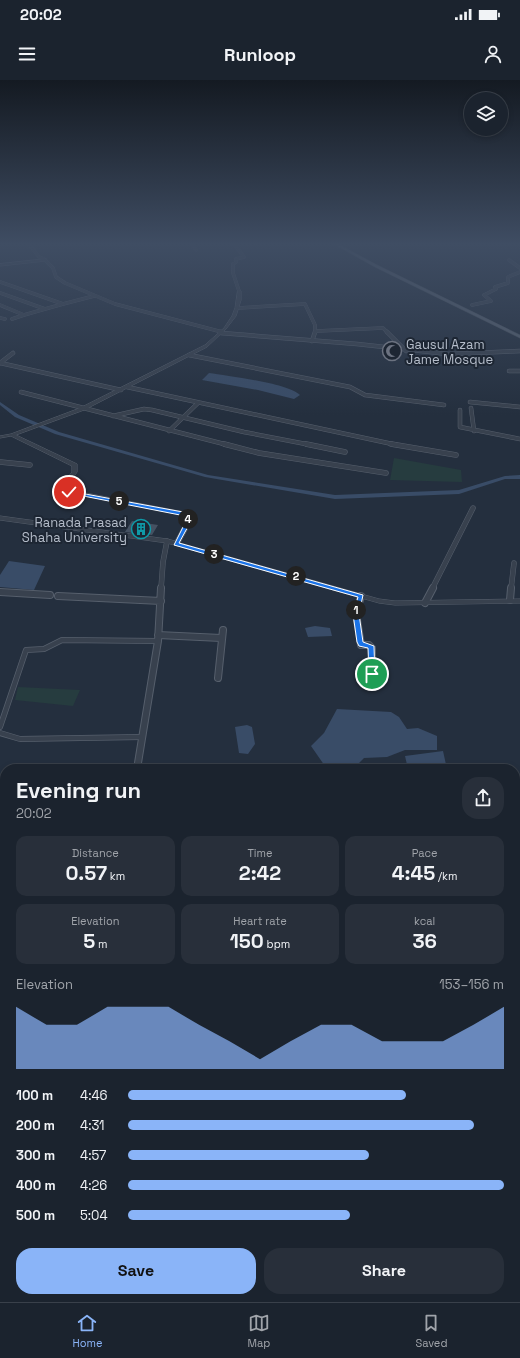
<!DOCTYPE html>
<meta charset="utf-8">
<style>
:root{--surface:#1b232e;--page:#282f3a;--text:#f1f3f6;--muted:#a0a4aa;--line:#39404a;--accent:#8ab4f8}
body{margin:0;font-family:"Space Grotesk",sans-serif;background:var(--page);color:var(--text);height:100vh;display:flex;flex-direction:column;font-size:15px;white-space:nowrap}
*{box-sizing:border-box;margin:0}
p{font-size:13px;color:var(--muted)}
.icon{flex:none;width:22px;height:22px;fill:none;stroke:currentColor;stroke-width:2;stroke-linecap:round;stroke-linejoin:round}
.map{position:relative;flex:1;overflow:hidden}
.drawer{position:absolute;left:0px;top:684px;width:520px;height:538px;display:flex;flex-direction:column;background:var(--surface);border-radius:16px 16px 0 0;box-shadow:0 2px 6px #0003,0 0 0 1px var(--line)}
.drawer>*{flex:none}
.controls{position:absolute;left:464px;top:12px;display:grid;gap:8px}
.controls a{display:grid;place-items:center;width:44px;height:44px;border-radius:50%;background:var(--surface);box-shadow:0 2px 6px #0003,0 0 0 1px var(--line);font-size:20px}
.pin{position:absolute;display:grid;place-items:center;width:34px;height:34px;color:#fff;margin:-17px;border:2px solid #fff;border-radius:50%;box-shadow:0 1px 4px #0007}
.km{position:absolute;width:20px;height:20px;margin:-10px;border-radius:50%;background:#222;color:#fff;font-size:11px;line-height:20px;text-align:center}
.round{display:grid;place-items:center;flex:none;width:42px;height:42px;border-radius:16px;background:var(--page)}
.summary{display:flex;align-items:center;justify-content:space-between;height:68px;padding:0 16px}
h1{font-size:22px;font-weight:700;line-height:30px}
.stats{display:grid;grid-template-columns:repeat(3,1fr);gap:6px;height:68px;padding:4px 16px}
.stats div{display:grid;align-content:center;border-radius:10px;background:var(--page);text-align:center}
.stats b{font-size:20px;font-weight:700}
.stats small{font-size:11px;font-weight:400}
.stats p{font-size:11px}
.chart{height:112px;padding:8px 16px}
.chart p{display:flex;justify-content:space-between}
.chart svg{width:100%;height:72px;margin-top:4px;fill:var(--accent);opacity:.7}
.action{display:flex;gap:8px;margin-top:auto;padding:8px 16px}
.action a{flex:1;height:46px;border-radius:16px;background:var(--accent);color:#111;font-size:16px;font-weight:700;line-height:46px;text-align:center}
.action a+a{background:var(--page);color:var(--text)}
ul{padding:0 16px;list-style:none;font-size:13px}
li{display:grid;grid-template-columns:64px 48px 1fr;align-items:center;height:30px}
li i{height:10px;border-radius:5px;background:var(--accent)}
.status{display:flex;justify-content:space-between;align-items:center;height:28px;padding:0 20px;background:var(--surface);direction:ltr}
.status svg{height:11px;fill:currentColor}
header{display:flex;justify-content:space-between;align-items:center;height:52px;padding:0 16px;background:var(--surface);font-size:18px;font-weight:700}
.tab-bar{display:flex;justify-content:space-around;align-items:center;height:56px;border-top:1px solid var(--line);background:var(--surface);font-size:11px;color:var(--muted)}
.tab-bar a{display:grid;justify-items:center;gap:2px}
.tab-bar .active{color:var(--accent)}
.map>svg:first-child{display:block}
.green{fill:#263c3f}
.water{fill:#394c67}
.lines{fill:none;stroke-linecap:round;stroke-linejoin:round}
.canal{fill:#394c67;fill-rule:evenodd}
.building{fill:#455162}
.pedestrian-casing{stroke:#565f6c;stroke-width:6}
.minor-far5-casing{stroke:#565f6c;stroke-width:3.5}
.minor-far4-casing{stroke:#565f6c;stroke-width:4.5}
.minor-far3-casing{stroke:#565f6c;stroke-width:5.5}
.minor-far2-casing{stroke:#565f6c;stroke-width:8}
.minor-far1-casing{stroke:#565f6c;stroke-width:9}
.minor-casing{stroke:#565f6c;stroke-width:11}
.tertiary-casing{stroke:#565f6c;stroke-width:1}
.primary-casing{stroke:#414a57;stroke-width:1}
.pedestrian{stroke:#38414e;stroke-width:4.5}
.minor-far5{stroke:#38414e;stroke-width:3}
.minor-far4{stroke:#38414e;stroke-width:3.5}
.minor-far3{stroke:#38414e;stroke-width:4.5}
.minor-far2{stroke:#38414e;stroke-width:6}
.minor-far1{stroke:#38414e;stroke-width:8}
.minor{stroke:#38414e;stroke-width:10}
.tertiary{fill:#38414e;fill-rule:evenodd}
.primary{fill:#56606e;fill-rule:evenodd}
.route{fill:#1a73e8;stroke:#fff}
.labels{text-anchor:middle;stroke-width:4;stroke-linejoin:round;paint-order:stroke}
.far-poi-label{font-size:13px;fill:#b4bcc9;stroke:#1d2633;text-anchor:start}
</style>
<div class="status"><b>20:02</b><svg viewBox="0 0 49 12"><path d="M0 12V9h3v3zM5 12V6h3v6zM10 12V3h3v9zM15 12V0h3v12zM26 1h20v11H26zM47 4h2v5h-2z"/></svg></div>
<header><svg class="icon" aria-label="menu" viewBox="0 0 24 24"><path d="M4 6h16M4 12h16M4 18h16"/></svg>Runloop<svg class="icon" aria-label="person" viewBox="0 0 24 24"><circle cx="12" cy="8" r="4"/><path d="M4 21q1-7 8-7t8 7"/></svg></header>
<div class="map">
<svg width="520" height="1222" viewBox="0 0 520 1222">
<rect width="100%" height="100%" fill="#242f3e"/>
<path class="green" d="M 394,378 L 461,390 L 462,402 L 390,400 Z
M 18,607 L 80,610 L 73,626 L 15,620 Z"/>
<path class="water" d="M 209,293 C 228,296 288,303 300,315 L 294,319 L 258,310 L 202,300 Z
M 9,481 L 45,486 L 34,510 L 0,507 L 0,495 Z
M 315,546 L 330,548 L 332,556 L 308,557 L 305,548 Z
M 337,629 L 391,632 L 399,637 L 407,649 L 418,648 L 437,656 L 437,670 L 405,670 L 387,677 L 364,678 L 353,689 L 327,689 L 311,666 L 324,653 Z
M 247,645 L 252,647 L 255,664 L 248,674 L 239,673 L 235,647 Z
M 443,671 L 447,689 L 408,689 L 405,676 Z"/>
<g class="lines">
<path class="canal" d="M 0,322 L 19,335 L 59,352 L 208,395 L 335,415 L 459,410 L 505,396 L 520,395 L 520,399 L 505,399 L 459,414 L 335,419 L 205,397 L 55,354 L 15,337 L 0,325 Z"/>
</g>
<path class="building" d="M 132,441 L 158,445 L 152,455 L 125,452 Z"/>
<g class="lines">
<defs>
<path id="pedestrian" d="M 0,647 L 26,570 L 44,569 L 62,560 L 158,561
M 0,653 L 20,659 L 142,657"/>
<path id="minor-far5" d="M 29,164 L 39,177 L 44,179 L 53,188 L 56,197 L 65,203 L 115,224 L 222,252
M 191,164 L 196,170
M 234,164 L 244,177 L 236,179 L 236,182 L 233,184 L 233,193 L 239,211
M 509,180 L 520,188
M 0,202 L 63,224 L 94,216
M 0,213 L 45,229 L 63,224
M 0,225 L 24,235 L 12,239
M 472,225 L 491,221 L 484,215 L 496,209 L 495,207 L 508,203 L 508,197 L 520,192
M 238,228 L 305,224 L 315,245 L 315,253
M 24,235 L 45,229
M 0,238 L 5,239
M 317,251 L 383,248 L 388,253"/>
<path id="minor-far4" d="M 220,252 L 222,252
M 387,252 L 406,271
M 221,253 L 357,264 L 448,274 L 520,271
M 312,261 L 315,252
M 189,275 L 350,307 L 365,315 L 444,325
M 0,283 L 121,310
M 0,283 L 13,273
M 509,291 L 520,291
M 127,307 L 397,365
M 21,312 L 228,365
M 470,322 L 520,327
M 471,328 L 474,351
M 460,330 L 460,347 L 520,359
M 113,336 L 144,329 L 152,330 L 244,352 L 311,365
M 169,351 L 198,323"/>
<path id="minor-far3" d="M 224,364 L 259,373 L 386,393
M 306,364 L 345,372
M 391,364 L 456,375
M 0,382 L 30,385
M 161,509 L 163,482 L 167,461
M 432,509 L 473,428
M 511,509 L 514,483"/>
<path id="minor-far2" d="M 0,512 L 50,515
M 58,516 L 161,521
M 361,516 L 356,534 L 361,565 L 369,565 L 372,568 L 372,594
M 510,520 L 511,508
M 425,523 L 433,508
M 158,555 L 221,558
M 218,598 L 223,550
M 137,689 L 158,561 L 161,508"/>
<path id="minor-far1" d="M 515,759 L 520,759
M 0,895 L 5,885"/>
<path id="minor" d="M 352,1217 L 361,1222
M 18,1222 L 20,1217"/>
<path id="tertiary" d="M 46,179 L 45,181 L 0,186 L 0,184 Z
M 238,210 L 241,211 L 241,220 L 236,236 L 226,249 L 207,267 L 84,330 L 16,355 L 77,384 L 77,392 L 65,409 L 184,432 L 190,436 L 192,441 L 180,463 L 379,519 L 395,521 L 520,519 L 520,523 L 395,525 L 379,523 L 167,463 L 0,440 L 0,436 L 167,459 L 175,461 L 186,441 L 185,438 L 180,434 L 61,411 L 59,408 L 72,392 L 72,386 L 11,356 L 0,358 L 0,356 L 11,354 L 80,328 L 205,265 L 224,248 L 232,236 L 235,228 Z"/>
<path id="primary" d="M 334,164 L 338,164 L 377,185 L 520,255 L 520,258 L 375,187 Z"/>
</defs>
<use href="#pedestrian" class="pedestrian-casing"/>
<use href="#minor-far5" class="minor-far5-casing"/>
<use href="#minor-far4" class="minor-far4-casing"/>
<use href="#minor-far3" class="minor-far3-casing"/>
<use href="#minor-far2" class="minor-far2-casing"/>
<use href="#minor-far1" class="minor-far1-casing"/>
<use href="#minor" class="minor-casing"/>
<use href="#tertiary" class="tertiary-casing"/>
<use href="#primary" class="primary-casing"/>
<use href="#pedestrian" class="pedestrian"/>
<use href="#minor-far5" class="minor-far5"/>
<use href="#minor-far4" class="minor-far4"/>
<use href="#minor-far3" class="minor-far3"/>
<use href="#minor-far2" class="minor-far2"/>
<use href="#minor-far1" class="minor-far1"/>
<use href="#minor" class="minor"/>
<use href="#tertiary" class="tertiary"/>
<use href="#primary" class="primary"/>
</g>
<linearGradient id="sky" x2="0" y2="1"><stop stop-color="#141a22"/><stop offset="0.49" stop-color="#3f4d63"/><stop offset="1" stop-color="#3f4d63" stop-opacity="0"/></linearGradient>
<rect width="520" height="335" fill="url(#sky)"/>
<path class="route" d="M 69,411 L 183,432 L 190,436 L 191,441 L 179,463 L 363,515 L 359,534 L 363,562 L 374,566 L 375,596 L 369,594 L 368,568 L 359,566 L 357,562 L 353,534 L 358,517 L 174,465 L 186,441 L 186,438 L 180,435 L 68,413 Z"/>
<defs>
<symbol id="mosque-ring" viewBox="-11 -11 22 22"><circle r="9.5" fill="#1d2633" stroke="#6b7280" stroke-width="1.5"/><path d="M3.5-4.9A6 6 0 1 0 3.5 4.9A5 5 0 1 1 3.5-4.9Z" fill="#6b7280"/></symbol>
<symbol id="building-ring" viewBox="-11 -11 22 22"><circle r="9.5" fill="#1d2633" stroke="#0f9aa8" stroke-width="1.5"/><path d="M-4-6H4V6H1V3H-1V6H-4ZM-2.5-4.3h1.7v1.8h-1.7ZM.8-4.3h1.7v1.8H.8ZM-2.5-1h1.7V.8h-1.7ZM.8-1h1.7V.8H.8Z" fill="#0f9aa8"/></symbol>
</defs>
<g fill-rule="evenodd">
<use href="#mosque-ring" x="381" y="260" width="22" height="22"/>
<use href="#building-ring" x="130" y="438" width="22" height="22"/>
</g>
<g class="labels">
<g class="far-poi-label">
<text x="406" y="269">Gausul Azam<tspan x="406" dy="15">Jame Mosque</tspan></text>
<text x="127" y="447" text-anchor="end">Ranada Prasad<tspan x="127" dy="15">Shaha University</tspan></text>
</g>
</g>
</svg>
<div class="controls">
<a><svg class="icon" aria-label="layers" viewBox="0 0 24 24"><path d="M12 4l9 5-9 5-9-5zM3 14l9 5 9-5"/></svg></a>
</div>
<div class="pin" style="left:372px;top:594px;background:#1e9e55"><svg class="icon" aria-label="arrive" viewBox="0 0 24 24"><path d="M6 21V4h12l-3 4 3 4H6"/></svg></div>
<div class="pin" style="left:69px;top:412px;background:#d93025"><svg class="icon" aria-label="check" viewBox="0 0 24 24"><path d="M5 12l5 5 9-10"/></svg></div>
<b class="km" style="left:356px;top:530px">1</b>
<b class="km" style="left:296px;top:496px">2</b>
<b class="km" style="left:214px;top:474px">3</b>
<b class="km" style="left:188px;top:439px">4</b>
<b class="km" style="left:119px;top:421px">5</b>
<section class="drawer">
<div class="summary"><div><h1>Evening run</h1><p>20:02</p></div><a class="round"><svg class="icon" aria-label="share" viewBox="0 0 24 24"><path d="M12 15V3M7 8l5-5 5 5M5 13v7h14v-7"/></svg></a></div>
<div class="stats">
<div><p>Distance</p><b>0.57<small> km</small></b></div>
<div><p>Time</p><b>2:42</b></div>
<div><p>Pace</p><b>4:45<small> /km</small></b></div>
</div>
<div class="stats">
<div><p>Elevation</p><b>5<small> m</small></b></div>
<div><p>Heart rate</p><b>150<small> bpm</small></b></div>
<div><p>kcal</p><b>36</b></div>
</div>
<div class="chart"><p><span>Elevation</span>153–156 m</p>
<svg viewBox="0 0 160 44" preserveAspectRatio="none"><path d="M0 44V6L10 17L20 17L30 6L40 6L50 6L60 17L70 27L80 38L90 27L100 17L110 17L120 27L130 27L140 27L150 17L160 6V44z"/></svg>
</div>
<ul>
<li><b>100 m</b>4:46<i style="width:74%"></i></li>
<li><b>200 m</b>4:31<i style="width:92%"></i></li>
<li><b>300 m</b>4:57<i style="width:64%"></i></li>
<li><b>400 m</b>4:26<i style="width:100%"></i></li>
<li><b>500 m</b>5:04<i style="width:59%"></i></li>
</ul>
<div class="action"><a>Save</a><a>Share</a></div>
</section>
</div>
<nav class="tab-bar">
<a class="active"><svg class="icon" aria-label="home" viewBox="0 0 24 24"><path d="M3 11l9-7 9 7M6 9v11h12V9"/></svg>Home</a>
<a><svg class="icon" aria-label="map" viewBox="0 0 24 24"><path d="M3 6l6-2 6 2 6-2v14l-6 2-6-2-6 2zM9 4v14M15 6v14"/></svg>Map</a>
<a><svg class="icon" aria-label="saved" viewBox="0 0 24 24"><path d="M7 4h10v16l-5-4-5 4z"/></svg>Saved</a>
</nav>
